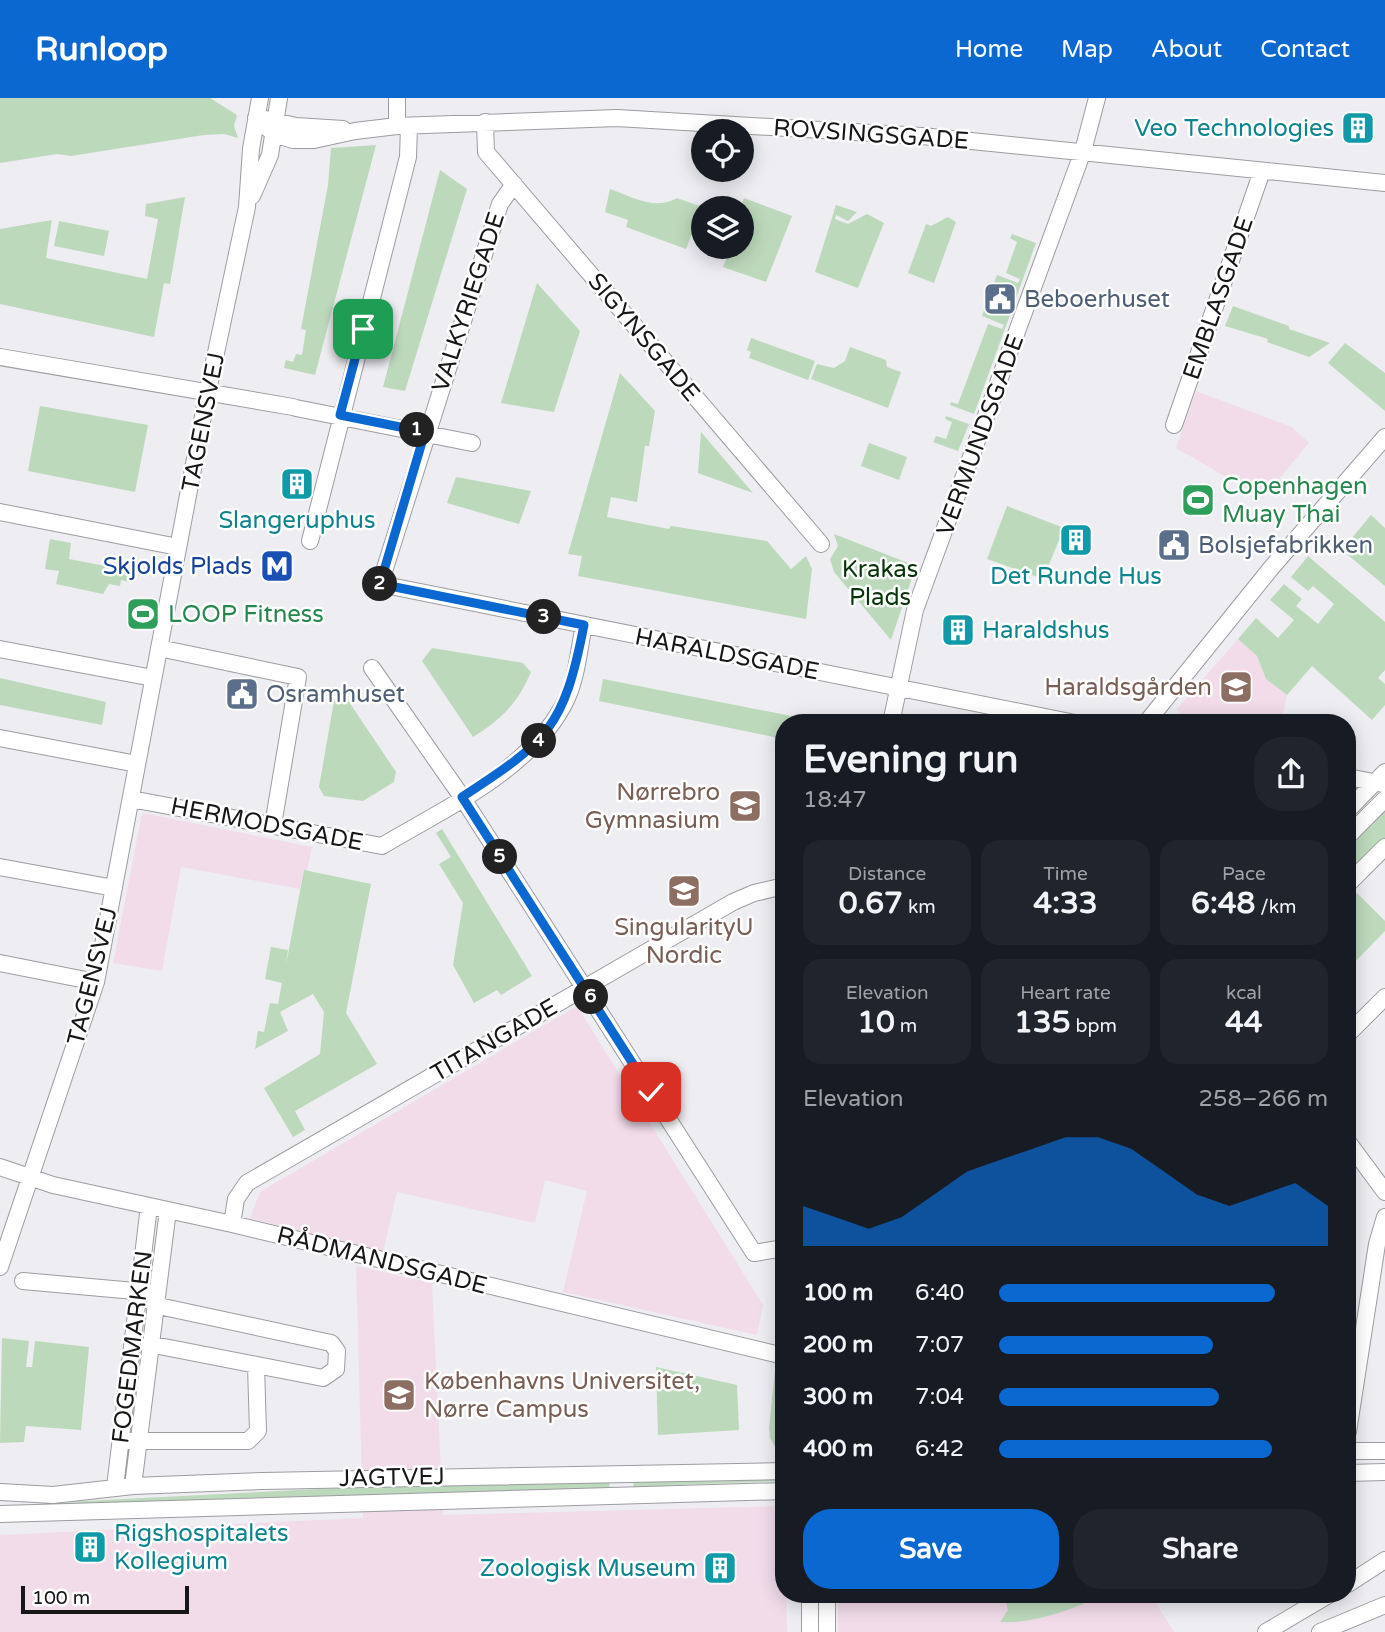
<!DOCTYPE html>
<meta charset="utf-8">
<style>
:root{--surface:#171b24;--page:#20242c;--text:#f1f3f6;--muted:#9ea1a6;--accent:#0b68d1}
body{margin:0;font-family:"Varela Round",sans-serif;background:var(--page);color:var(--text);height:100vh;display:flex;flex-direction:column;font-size:26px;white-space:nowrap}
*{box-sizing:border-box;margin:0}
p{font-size:23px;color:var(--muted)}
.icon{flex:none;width:38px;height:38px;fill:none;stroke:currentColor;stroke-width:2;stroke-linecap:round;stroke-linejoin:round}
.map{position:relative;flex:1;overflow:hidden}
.side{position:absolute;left:775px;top:616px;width:581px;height:889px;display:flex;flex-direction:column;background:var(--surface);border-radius:28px;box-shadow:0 4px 18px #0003}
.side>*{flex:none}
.buttons{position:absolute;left:691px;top:21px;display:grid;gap:14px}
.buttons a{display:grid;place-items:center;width:63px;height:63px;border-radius:50%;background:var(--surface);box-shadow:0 4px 18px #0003;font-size:35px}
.scale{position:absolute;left:21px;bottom:18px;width:168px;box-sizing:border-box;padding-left:7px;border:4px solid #171719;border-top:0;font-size:19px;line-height:24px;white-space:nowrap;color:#171719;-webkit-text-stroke:5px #fff;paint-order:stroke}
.pin{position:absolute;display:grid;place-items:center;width:60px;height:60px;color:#fff;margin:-30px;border-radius:14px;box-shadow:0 4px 10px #0006}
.km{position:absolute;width:35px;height:35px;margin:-18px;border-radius:50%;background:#222;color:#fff;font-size:19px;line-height:35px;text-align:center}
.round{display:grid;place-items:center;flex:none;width:74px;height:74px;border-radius:28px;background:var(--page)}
.overview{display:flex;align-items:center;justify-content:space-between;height:119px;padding:0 28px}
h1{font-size:38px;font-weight:700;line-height:52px}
.stats{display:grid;grid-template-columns:repeat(3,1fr);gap:10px;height:119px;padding:7px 28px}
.stats div{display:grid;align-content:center;border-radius:18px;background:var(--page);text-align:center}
.stats b{font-size:30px;font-weight:700}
.stats small{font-size:19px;font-weight:400}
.stats p{font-size:19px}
.chart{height:196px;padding:14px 28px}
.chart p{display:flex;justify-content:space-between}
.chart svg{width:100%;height:126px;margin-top:7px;fill:var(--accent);opacity:.7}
.button{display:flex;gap:14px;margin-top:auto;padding:14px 28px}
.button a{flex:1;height:80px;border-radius:28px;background:var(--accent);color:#fff;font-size:28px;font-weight:700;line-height:80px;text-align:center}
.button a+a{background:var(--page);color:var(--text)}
ul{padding:0 28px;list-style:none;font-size:23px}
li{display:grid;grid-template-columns:112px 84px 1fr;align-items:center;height:52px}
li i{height:18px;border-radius:9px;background:var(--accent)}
header{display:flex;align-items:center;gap:42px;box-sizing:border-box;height:98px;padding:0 35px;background:var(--accent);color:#fff}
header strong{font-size:33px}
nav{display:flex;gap:38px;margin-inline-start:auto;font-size:24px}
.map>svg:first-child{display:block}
.education{fill:#f2dcea}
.green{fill:#bdd9bc}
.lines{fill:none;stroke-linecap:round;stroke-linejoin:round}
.minor-casing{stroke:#9c9da1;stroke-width:18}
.minor{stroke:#fff;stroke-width:16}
.route-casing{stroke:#fff;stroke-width:14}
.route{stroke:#0b68d1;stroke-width:9}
.labels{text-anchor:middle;stroke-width:5;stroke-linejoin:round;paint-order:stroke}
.culture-label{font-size:24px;fill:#0d838f;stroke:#fff;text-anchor:end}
.street-label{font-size:24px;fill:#171719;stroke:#fff}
.service-label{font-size:24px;fill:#4e5e75;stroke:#fff;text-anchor:start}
.leisure-label{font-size:24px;fill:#27864d;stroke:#fff;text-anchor:start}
.transit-label{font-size:24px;fill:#164399;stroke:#fff;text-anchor:end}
.park-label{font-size:24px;fill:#07330b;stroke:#fff}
.education-label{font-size:24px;fill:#785e54;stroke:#fff;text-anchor:end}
</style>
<header>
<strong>Runloop</strong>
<nav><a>Home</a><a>Map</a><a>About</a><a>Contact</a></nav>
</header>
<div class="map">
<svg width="1385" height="1534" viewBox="0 0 1385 1534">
<rect width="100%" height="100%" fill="#ededf2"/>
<path class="education" d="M 1196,293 L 1292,329 L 1309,345 L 1263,400 L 1176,350 Z
M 1238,541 L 1257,558 L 1266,581 L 1287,597 L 1281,625 L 1186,625 L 1177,611 Z
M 142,715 L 312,749 L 307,773 L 303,773 L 300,791 L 181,769 L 162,873 L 113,865 Z
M 577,908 L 763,1207 L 757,1237 L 563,1194 L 587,1093 L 545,1082 L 535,1125 L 397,1094 L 383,1154 L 250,1120 L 260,1094 Z
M 356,1168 L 432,1185 L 443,1417 L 784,1408 L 787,1534 L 0,1534 L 0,1437 L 363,1420 Z
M 838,1496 L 1150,1496 L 1174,1534 L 838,1534 Z"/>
<path class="green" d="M 0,0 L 210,0 L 237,17 L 234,28 L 238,40 L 224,36 L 204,37 L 71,58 L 57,56 L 0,65 Z
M 376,47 L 315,277 L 284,270 L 286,262 L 293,264 L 296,256 L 302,257 L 306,232 L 301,231 L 328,87 L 331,50 Z
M 440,72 L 467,91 L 405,293 L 383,289 Z
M 610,91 C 633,99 655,113 677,100 L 702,109 L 686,151 L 626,129 L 628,122 L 605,114 Z
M 185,99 L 170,186 L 164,185 L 154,239 L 0,206 L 0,131 L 52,122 L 46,160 L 147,181 L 158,121 L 145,118 L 146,106 Z
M 744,100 L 792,118 L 766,184 L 723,169 L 731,149 L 742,149 L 740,110 Z
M 836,107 L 857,114 L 848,123 L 836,117 L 835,121 L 848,126 L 867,116 L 884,125 L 858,190 L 815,174 Z
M 948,119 L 956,124 L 934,185 L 908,175 L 926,126 L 931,128 Z
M 59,123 L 109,133 L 104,158 L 54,148 Z
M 1012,136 L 1036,145 L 974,316 L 950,307 L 951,304 L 958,306 L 988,226 L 1002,231 L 1004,227 L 982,218 L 997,177 L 1018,185 L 1020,181 L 1006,175 L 1017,144 L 1010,140 Z
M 537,185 L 580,233 L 554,314 L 501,305 Z
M 1233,208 L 1289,228 L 1289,231 L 1330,245 L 1309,259 L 1267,244 L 1268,241 L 1225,228 Z
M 751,240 L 815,263 L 808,282 L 749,260 L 751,254 L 747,252 Z
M 1345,245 L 1385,275 L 1385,313 L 1328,265 Z
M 850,249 L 886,262 L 887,269 L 901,274 L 888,310 L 811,281 L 817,266 L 834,270 L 845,263 Z
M 620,275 L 655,313 L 649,348 L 645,348 L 637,404 L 611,399 L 607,419 L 669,431 L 671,428 L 767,443 L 791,471 L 806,458 L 812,471 L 806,521 L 578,478 L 582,458 L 568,456 Z
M 40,308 L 148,327 L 135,394 L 28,373 Z
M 946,318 L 969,326 L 958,353 L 933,344 L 936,338 L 946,341 L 952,324 L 945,321 Z
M 701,334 L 753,395 L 698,375 Z
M 869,345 L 907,359 L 899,382 L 861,368 Z
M 456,379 L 531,393 L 519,426 L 447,405 Z
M 1007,408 L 1064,430 L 1043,481 L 987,461 Z
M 1371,417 L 1385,430 L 1385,488 L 1342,452 Z
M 834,436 L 916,468 L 891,542 L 834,474 L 830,461 L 838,448 Z
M 50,441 L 71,445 L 69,461 L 131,473 L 129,484 L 121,482 L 120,488 L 109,486 L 103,496 L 56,486 L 59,473 L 45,471 Z
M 1308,458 L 1385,524 L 1385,572 L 1378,580 L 1385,586 L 1385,607 L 1372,622 L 1312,568 L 1287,597 L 1266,581 L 1257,558 L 1238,541 L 1256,520 L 1278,540 L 1294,522 L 1270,502 L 1284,486 L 1302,501 L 1296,508 L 1318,526 L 1334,506 L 1313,488 L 1308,493 L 1291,479 Z
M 432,550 L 523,565 L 531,574 C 518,605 501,622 473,639 L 422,563 Z
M 0,580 L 106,604 L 102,627 L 0,607 Z
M 603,581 L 826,625 L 784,625 L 784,641 L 599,603 Z
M 345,598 L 396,674 L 394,684 L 363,703 L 324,698 L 319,689 L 334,603 Z
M 1385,712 L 1385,742 L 1348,778 L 1348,746 Z
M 442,731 L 532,878 L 501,897 L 497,892 L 474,905 L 453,867 L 463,805 L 439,766 L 451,759 L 436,735 Z
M 304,772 L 371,786 L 346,915 L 377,966 L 295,1013 L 305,1032 L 293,1039 L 264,990 L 320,956 L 324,914 L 313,896 L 280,914 L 288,933 L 255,951 L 258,933 L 264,934 L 270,905 L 278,906 L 282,885 L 265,881 L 271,849 L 288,852 L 286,867 Z
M 1357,795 L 1385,823 L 1385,833 L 1348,871 L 1348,804 Z
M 784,1173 L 784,1253 L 779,1243 L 781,1211 L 775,1187 Z
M 2,1240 L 29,1243 L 26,1269 L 32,1269 L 35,1243 L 89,1249 L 81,1332 L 26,1328 L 24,1344 L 0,1345 Z
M 776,1263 L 784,1265 L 784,1353 L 778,1354 L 770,1340 L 769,1330 Z
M 656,1269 L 737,1287 L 739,1332 L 658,1337 Z
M 780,1379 L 781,1383 L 675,1387 L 634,1392 L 633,1381 Z
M 609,1381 L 610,1391 L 100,1406 L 65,1404 L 359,1389 Z
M 1004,1496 L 1105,1496 C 1074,1511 1035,1526 1000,1524 L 1008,1512 Z"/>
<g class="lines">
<defs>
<path id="minor" d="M 256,20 L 274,36 L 293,42 L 314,42 L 355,33 L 397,28 L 617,20 L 922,38 L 1385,85
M 265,21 L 296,28 L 343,31
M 485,24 L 486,54 L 821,446
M 397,28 L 397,0
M 514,86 L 500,106 L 380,486 L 1075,625
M 252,98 L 270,57 L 279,0
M 0,259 L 293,309
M 296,310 L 472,345
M 1174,327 L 1262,73
M 0,414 L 178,449
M 310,443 L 408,59 L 409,28
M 159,550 L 298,579 L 273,727
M 0,551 L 153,580
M 372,570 L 462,699 L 754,1155 L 784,1150
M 891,625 L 915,512 L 1083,53 L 1097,0
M 1146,625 L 1272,469 L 1385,339
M 0,640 L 137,666
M 1348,679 L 1383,686
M 131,701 L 382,748 C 445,710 535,670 567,600 C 577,578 579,551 584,527
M 1348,712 L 1385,674
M 1348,738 L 1385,701
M 0,769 L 114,790
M 1348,786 L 1385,749
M 0,865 L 96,884
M 1348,936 L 1385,899
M 1348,1044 L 1385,1094
M 0,1069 L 53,1087 L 232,1126 L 784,1258
M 232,1126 L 236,1101 L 247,1085 L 733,804 L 754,795 L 784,788
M 0,1169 L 96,884 L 207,297 L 247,109 L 251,51 L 260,0
M 23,1183 L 146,1194
M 149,1246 L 323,1280 L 336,1271 L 337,1253 L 331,1245 L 154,1207
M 1348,1334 L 1377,1146 L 1385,1119
M 125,1343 L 248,1343 L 258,1333 L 256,1268
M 1348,1353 L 1385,1353
M 1348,1375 L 1385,1374
M 133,1388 L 168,1112
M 115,1389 L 149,1108
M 0,1394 L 53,1397 L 133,1388 L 263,1383 L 784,1373
M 0,1416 L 784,1393
M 1348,1486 L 1385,1462
M 810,1496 L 810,1534
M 827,1496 L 827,1534
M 1266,1534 L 1330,1496
M 1320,1534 L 1385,1507"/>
</defs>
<use href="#minor" class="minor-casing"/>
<use href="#minor" class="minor"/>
</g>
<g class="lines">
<defs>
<path id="route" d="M 363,231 L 340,317 L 425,334 L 380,486 L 584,527 C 564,630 548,643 462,699 L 651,994"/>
</defs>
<use href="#route" class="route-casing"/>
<use href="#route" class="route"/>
</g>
<defs>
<symbol id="building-square" viewBox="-11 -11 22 22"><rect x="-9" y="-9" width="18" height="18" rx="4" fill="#0f9aa8" stroke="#fff"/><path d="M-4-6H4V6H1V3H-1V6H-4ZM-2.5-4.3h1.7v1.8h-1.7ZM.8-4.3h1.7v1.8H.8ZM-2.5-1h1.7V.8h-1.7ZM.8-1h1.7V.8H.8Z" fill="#fff"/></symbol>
<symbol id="civic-square" viewBox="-11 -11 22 22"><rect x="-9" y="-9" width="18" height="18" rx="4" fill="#5c6f8a" stroke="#fff"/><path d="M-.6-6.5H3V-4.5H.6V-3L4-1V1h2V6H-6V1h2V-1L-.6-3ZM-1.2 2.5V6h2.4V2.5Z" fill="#fff"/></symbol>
<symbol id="stadium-square" viewBox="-11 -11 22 22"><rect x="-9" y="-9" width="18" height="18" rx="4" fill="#2e9e5b" stroke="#fff"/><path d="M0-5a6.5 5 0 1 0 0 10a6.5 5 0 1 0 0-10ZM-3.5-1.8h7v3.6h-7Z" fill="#fff"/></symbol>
<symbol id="metro-square" viewBox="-11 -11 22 22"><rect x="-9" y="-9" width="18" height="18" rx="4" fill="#1a4fb4" stroke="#fff"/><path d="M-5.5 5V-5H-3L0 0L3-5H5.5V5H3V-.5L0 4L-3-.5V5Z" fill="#fff"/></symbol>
<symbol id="school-square" viewBox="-11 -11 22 22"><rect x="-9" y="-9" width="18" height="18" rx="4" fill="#8d6e63" stroke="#fff"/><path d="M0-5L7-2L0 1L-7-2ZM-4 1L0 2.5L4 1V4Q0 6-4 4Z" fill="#fff"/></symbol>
<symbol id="university-square" viewBox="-11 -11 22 22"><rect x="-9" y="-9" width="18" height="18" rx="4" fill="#8d6e63" stroke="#fff"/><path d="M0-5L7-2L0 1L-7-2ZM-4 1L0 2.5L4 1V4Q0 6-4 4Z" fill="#fff"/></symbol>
</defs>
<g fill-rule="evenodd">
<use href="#building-square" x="1339" y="11" width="38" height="38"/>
<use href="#civic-square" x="981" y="182" width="38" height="38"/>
<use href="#building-square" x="278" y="367" width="38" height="38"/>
<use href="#stadium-square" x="1179" y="383" width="38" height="38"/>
<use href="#building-square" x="1057" y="423" width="38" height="38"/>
<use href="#civic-square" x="1155" y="428" width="38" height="38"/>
<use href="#metro-square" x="258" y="449" width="38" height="38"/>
<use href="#stadium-square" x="124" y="497" width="38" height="38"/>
<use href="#building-square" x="939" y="513" width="38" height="38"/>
<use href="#school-square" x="1217" y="570" width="38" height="38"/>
<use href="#civic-square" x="223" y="577" width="38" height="38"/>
<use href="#university-square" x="726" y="689" width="38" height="38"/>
<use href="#school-square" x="665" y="774" width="38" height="38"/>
<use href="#university-square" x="380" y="1278" width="38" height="38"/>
<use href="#building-square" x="71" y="1430" width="38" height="38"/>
<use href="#building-square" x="701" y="1451" width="38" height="38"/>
</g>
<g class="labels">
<g class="culture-label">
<text x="1334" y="38">Veo Technologies</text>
<text x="297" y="430" text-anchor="middle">Slangeruphus</text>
<text x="1076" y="486" text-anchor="middle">Det Runde Hus</text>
<text x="982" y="540" text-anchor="start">Haraldshus</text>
<text x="114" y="1443" text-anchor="start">Rigshospitalets<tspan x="114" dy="28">Kollegium</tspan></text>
<text x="696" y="1478">Zoologisk Museum</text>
</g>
<g class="street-label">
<text transform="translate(871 36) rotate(4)" y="8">ROVSINGSGADE</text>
<text transform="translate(1218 200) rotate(-71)" y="8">EMBLASGADE</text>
<text transform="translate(468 204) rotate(-72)" y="8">VALKYRIEGADE</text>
<text transform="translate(644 239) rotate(50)" y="8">SIGYNSGADE</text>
<text transform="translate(203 324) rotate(-79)" y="8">TAGENSVEJ</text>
<text transform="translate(980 337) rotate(-70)" y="8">VERMUNDSGADE</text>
<text transform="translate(727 556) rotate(11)" y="8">HARALDSGADE</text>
<text transform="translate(267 726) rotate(11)" y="8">HERMODSGADE</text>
<text transform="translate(92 878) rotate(-76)" y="8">TAGENSVEJ</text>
<text transform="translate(494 942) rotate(-30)" y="8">TITANGADE</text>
<text transform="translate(382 1162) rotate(14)" y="8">RÅDMANDSGADE</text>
<text transform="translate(132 1249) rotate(-83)" y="8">FOGEDMARKEN</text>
<text transform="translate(392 1379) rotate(-1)" y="8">JAGTVEJ</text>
</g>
<g class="service-label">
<text x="1024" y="209">Beboerhuset</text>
<text x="1198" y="455">Bolsjefabrikken</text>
<text x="266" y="604">Osramhuset</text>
</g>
<g class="leisure-label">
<text x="1222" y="396">Copenhagen<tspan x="1222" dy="28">Muay Thai</tspan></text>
<text x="168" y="524">LOOP Fitness</text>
</g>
<g class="transit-label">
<text x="252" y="476">Skjolds Plads</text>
</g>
<g class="park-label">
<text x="880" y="479">Krakas<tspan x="880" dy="28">Plads</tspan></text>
</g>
<g class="education-label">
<text x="1212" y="597">Haraldsgården</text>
<text x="720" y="702">Nørrebro<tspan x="720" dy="28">Gymnasium</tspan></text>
<text x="684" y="837" text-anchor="middle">SingularityU<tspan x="684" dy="28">Nordic</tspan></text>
<text x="424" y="1291" text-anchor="start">Københavns Universitet,<tspan x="424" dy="28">Nørre Campus</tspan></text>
</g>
</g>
</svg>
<div class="buttons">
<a><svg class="icon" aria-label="locate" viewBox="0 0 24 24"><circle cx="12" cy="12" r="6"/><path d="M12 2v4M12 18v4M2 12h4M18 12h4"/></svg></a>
<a><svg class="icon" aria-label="layers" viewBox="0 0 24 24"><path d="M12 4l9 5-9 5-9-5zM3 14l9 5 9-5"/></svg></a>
</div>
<div class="scale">100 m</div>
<div class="pin" style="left:363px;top:231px;background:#1e9e55"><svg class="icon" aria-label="arrive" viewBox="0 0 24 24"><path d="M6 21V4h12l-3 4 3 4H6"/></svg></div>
<div class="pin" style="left:651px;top:994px;background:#d93025"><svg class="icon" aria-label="check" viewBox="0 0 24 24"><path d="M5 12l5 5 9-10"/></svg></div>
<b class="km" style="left:417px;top:332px">1</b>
<b class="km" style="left:380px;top:486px">2</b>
<b class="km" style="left:544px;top:519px">3</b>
<b class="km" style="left:539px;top:643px">4</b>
<b class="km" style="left:500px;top:759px">5</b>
<b class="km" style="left:591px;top:899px">6</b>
<section class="side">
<div class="overview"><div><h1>Evening run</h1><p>18:47</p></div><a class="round"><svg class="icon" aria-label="share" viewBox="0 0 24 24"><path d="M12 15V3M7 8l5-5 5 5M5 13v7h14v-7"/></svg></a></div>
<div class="stats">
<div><p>Distance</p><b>0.67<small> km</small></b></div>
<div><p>Time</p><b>4:33</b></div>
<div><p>Pace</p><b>6:48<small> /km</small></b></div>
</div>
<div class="stats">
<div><p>Elevation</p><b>10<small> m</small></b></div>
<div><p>Heart rate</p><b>135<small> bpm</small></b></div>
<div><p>kcal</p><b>44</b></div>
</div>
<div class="chart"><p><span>Elevation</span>258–266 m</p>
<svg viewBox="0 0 160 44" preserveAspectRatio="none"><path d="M0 44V30L10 34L20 38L30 34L40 26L50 18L60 14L70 10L80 6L90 6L100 10L110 18L120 26L130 30L140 26L150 22L160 30V44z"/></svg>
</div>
<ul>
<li><b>100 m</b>6:40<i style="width:84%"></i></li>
<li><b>200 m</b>7:07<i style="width:65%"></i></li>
<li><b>300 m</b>7:04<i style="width:67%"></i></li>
<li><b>400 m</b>6:42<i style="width:83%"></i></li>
</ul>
<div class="button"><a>Save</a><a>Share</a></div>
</section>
</div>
